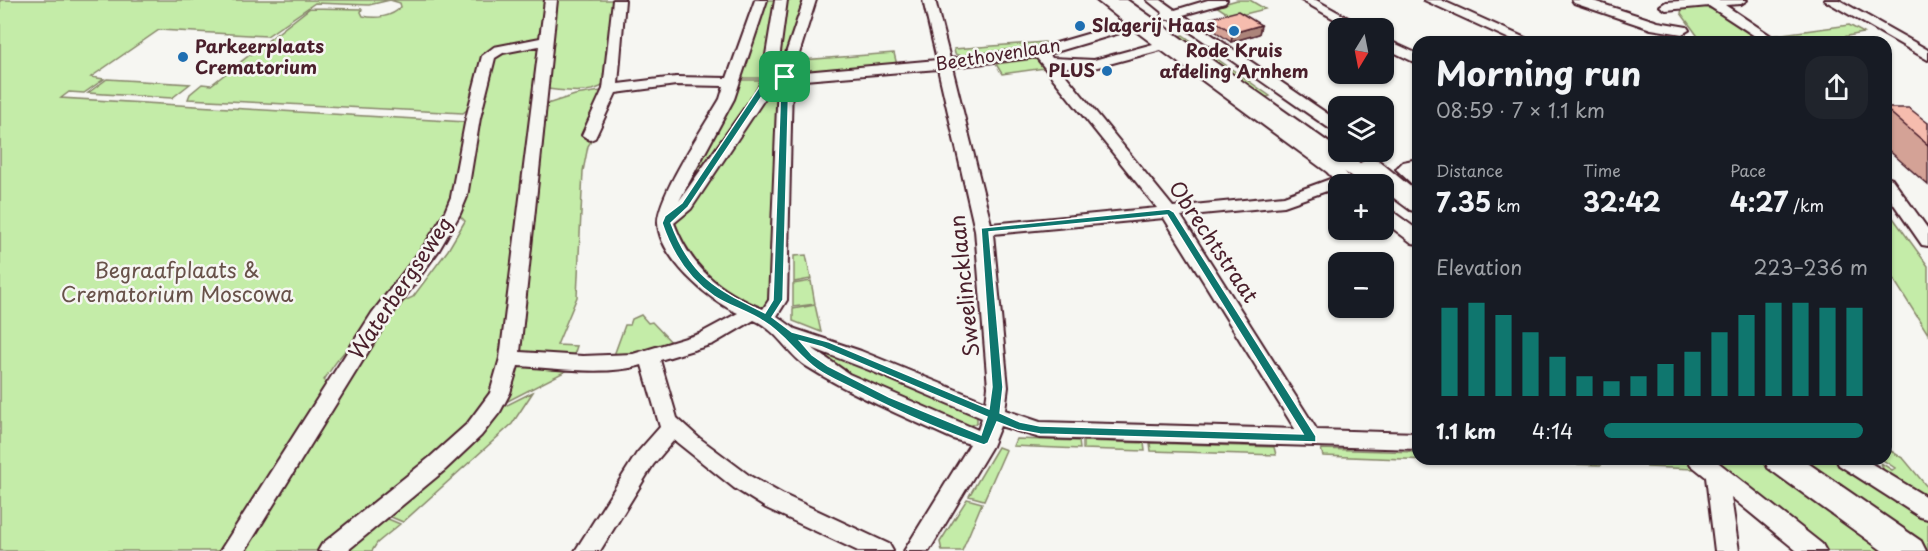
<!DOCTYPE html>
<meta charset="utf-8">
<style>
:root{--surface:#171b24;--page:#20242c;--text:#f1f3f6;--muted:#9ea1a6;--accent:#0f766e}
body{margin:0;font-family:"Playpen Sans",sans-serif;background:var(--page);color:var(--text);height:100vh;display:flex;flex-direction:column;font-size:22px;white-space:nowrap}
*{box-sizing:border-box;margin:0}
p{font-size:20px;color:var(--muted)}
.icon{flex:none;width:33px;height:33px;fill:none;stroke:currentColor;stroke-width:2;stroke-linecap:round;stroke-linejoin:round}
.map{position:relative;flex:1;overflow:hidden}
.drawer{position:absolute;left:1412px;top:36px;width:480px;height:429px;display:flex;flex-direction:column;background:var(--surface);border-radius:18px;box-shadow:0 2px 4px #0004}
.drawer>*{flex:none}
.needle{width:39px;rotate:190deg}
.fabs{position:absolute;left:1328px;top:18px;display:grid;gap:12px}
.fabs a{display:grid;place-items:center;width:66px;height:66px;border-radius:12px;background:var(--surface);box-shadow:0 2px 4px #0004;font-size:30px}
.pin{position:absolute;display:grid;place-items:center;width:51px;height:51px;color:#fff;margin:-26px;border-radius:12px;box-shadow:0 3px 9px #0006}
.round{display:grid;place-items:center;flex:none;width:63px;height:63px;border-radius:18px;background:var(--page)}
.summary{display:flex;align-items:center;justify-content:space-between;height:102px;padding:0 24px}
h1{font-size:33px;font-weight:700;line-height:45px}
.figures{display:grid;grid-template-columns:repeat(3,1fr);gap:9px;height:102px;padding:6px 24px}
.figures div{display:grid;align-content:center}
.figures b{font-size:26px;font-weight:700}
.figures small{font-size:16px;font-weight:400}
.figures p{font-size:16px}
.chart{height:168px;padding:12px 24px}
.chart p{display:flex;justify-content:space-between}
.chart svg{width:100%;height:108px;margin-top:6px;stroke:var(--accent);stroke-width:6}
ul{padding:0 24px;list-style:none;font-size:20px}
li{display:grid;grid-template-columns:96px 72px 1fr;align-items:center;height:45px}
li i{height:15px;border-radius:8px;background:var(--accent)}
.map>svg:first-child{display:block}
.green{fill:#c4eca8;stroke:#87866a;stroke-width:1.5}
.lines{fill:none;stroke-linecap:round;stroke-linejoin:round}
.street-casing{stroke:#4a1f2b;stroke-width:4}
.secondary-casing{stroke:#4a1f2b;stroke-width:4}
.street{fill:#f6f6f2;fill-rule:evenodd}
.secondary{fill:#f6f6f2;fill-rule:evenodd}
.wall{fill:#d4a296;stroke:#4a1f2b;stroke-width:1.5}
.shaded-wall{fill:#ac847a;stroke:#4a1f2b;stroke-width:1.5}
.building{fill:#f6bcae;stroke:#4a1f2b;stroke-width:1.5}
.route{fill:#0f766e;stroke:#fff;stroke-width:1.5;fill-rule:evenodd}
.poi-dot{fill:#1f6fb2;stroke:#f6f6f2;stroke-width:2}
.labels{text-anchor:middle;stroke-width:5;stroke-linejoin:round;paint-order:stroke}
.far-poi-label{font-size:18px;font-weight:bold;fill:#4a1f2b;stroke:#f6f6f2;text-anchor:start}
.far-street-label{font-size:18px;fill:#4a1f2b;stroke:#f6f6f2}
.street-label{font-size:21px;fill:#4a1f2b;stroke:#f6f6f2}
.park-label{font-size:21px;fill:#68524a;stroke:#f6f6f2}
</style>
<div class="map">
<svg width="1928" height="551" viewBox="0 0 1928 551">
<rect width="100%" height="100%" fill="#f6f6f2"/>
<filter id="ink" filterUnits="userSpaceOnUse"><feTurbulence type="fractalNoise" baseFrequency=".0167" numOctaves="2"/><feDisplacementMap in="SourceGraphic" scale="12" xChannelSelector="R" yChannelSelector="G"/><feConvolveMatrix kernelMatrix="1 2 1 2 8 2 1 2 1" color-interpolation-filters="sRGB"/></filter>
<g filter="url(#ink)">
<path class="green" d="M 0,0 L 547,0 L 540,39 L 497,48 L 472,106 L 463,113 L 188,99 L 190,94 L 202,84 L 211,85 L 310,8 L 362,9 L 361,12 L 363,16 C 376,19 392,17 401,7 L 400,3 L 390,0 L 369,5 L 315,3 L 267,36 L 159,30 L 91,77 L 104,79 L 84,93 L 69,92 L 61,98 L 466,122 L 458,182 L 439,227 L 358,340 C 344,349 333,366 324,380 L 328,384 L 223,551 L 0,551 Z
M 556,0 L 616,0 L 605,84 C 592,95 564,91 548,89 Z
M 764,0 L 777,0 L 765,78 L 739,78 Z
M 785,0 L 806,0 L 782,67 L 778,68 Z
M 1237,0 L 1250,0 L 1265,9 L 1233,17 L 1216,6 Z
M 1704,7 L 1715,10 L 1764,42 L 1702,42 L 1681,13 L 1682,9 Z
M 1849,25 L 1864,33 C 1837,37 1798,50 1775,35 Z
M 1183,35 L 1270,96 L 1262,99 L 1174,37 Z
M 1045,42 L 1047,44 L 1037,46 L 960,56 L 955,54 L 954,49 Z
M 537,46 L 540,47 L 500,362 L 494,389 L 459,437 L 320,551 L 240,551 L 395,305 L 413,297 L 448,250 L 465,221 L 458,214 L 496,54 Z
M 894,53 L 897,65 L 798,72 L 802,60 Z
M 1034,59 L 1039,60 L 1045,68 L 1002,74 L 996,64 Z
M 107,79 L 190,84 L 172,98 L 88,93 Z
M 738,80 L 765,80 L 680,205 L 676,197 Z
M 776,86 L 780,88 L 771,300 L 765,307 L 755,308 L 719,287 L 689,259 L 673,226 L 770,87 Z
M 601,91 L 603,92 L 595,135 L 588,146 L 583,171 L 577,297 L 557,345 L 577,346 L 573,358 L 520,356 L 547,104 L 575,95 Z
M 1886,208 L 1928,266 L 1928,334 L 1886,267 Z
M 806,255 L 811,279 L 794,282 L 794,256 Z
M 811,281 L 815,304 L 793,307 L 793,284 Z
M 815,305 L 821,332 L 793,321 L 793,309 Z
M 641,315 L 648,323 L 652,322 L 675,346 L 613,358 L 625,325 L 630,325 L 632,319 Z
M 817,348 L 977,414 L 977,423 L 967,427 L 846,374 L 812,352 L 813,349 Z
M 519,361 L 572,368 L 504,403 Z
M 533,392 L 512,424 L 403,522 L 384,514 L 501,408 Z
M 1016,439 L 1079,441 L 1080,449 L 1013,446 Z
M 1083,441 L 1144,443 L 1145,451 L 1083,449 Z
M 1150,443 L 1274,447 L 1276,455 L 1151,451 Z
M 998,447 L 1006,450 L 984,500 L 969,496 Z
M 1321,449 L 1417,452 L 1418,459 L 1457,461 L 1323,456 Z
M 1891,451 L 1904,459 L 1928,488 L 1928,502 L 1884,472 L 1881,463 L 1892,470 L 1895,468 L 1883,460 Z
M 1463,459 L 1597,459 L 1601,465 L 1464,461 Z
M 1643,459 L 1686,459 L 1694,469 L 1647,467 Z
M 1711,459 L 1766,459 L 1895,551 L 1826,551 Z
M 1790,459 L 1835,459 L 1928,518 L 1928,551 L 1922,551 Z
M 967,499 L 982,503 L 962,551 L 942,551 L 940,542 Z
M 381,516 L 400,524 L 377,543 L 372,551 L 339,551 Z"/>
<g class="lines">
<defs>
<path id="street" d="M 545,0 L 557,0 L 520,352 L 583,356 L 633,354 L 699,334 L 738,313 C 709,301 659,257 658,223 C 657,196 705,125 720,99 L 724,86 L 676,85 L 616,93 L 595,138 L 590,140 L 582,135 L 603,89 L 613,0 L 625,0 L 618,84 L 676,77 L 727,78 L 755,0 L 767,0 L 734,99 L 679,201 L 758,89 L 762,79 L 775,0 L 787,0 L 777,74 L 779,74 L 804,0 L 816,0 L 793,73 L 937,60 L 923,0 L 935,0 L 950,59 L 1039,48 L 1125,23 L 1096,0 L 1110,0 L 1137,19 L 1150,18 L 1151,21 L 1145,25 L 1339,166 L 1356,184 L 1338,184 L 1338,187 L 1284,206 L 1181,216 L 1317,430 L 1418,433 L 1418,449 L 1040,438 L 1000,426 L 992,446 L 929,551 L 904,551 L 970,444 L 953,439 C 903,416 852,395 806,366 C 787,353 777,330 754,320 L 713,344 L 660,360 L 677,418 L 698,437 L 750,476 L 782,494 L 889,544 L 893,551 L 858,551 L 766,508 L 734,488 L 674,440 L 653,465 L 600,551 L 575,551 L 637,453 L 660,427 L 642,365 C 606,376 556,368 518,366 L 510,393 L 500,412 L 481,436 L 445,470 L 347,551 L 318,551 L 322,544 L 429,458 L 467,424 L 490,393 L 500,358 L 539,46 L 503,53 L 495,58 L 480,118 L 467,197 L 460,214 L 439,250 L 386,323 L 245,551 L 220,551 L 372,313 L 426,243 L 444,214 L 451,197 L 466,118 L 482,56 L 494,47 L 540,38 ZM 1133,29 L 1153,44 L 1094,60 L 1052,58 L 1049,54 ZM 1161,50 L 1327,172 L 1333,178 L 1284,196 L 1173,207 L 1059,67 L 1094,68 ZM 1036,57 L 1157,208 L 991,224 L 952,67 ZM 938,69 L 975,230 L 988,387 L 986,402 L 861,351 L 795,329 L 777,316 L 787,300 L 792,81 ZM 778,82 L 769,300 L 763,309 C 719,291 691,268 674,223 L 691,209 L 775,83 ZM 1164,218 L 1295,429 L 1040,422 L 1005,410 L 1008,387 L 993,234 ZM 812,348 L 869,370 L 982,418 L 978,430 L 849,374 Z
M 1147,0 L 1161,0 L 1175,10 L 1208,0 L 1227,0 L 1225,3 L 1183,15 L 1338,121 L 1338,133 L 1333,131 L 1172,19 L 1162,19 L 1161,16 L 1163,13 Z
M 1301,0 L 1316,0 L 1366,28 L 1350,28 Z
M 1424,0 L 1441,0 L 1534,42 L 1516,42 Z
M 1572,0 L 1590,0 L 1658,22 L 1687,27 L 1689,30 L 1682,34 L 1651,29 L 1574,3 Z
M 1694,0 L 1747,0 L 1741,4 L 1725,5 L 1780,42 L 1764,42 L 1709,6 L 1666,10 L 1660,6 L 1666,2 Z
M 1824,0 L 1839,0 L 1928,50 L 1928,60 Z
M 1383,38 L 1418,54 L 1418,64 L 1383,47 Z
M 1418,159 L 1418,169 L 1414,169 L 1418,172 L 1418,186 L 1412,184 L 1396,169 L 1403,162 Z
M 1886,177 L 1892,179 L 1928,229 L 1928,246 L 1922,245 L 1886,193 Z
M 1383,208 L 1389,209 L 1418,230 L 1418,244 L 1412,243 L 1383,221 Z
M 1688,459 L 1714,459 L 1822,544 L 1826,551 L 1797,551 L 1731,497 L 1739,551 L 1715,551 L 1706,477 L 1691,465 Z
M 1836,459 L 1864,459 L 1928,498 L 1928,519 L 1920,517 L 1839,465 Z"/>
<path id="secondary" d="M 1106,0 L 1127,0 L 1338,149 L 1338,152 L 1342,152 L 1360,163 L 1370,158 L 1378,160 L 1418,193 L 1418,212 L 1410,210 L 1383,190 L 1383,184 L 1364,184 L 1305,148 Z
M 1764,459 L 1802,459 L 1921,541 L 1926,551 L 1883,551 L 1768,468 Z"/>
</defs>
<use href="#street" class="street-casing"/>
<use href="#secondary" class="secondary-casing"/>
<use href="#street" class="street"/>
<use href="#secondary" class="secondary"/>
</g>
<path class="wall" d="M 1211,18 L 1261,25 L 1259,34 L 1231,42 L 1209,27 Z
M 1886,108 L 1928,123 L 1928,185 L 1886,148 Z"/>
<path class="shaded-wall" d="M 1261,25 L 1259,34 L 1231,42 L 1233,33 Z"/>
<path class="building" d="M 1238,11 L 1261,25 L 1233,33 L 1211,18 Z
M 1886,108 L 1909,108 L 1928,123 L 1928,145 L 1886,109 Z"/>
</g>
<path class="route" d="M 785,75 L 789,77 L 783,300 L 772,317 L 792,332 L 829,342 L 989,409 L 992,387 L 981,228 L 1169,209 L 1174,212 L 1316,436 L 1316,442 L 1040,434 L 1018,430 L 997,422 L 988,443 L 984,445 C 941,431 899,412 858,391 C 845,384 830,378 817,369 C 797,355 785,334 763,321 C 748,311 729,306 714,296 C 687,278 672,253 662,223 L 665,216 L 682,203 L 766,77 ZM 781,80 L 773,300 L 765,313 C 716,289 691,277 671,223 L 688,207 L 772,81 ZM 1167,215 L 1303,434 L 1040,426 L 1020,422 L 1000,413 L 1003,387 L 989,232 ZM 800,341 L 822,347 L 987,417 L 981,435 L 889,397 L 828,366 L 812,355 Z"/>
<g class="poi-dot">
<circle cx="1080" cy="26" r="6"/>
<circle cx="1234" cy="31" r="6"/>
<circle cx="183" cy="57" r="6"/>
<circle cx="1107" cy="71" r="6"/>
</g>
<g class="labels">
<g class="far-poi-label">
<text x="1092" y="32">Slagerij Haas</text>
<text x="195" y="53">Parkeerplaats<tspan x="195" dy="21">Crematorium</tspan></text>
<text x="1234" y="57" text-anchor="middle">Rode Kruis<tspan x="1234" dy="21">afdeling Arnhem</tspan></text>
<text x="1095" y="77" text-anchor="end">PLUS</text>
</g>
<g class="far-street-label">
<text transform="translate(998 55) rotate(-9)" y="6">Beethovenlaan</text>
</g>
<g class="street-label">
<text transform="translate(1213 242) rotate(56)" y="7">Obrechtstraat</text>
<text transform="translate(965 286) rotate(-96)" y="7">Sweelincklaan</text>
<text transform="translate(401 288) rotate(-56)" y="7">Waterbergseweg</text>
</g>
<g class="park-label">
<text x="177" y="278">Begraafplaats &amp;<tspan x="177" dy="24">Crematorium Moscowa</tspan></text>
</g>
</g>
</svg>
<div class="fabs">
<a><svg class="needle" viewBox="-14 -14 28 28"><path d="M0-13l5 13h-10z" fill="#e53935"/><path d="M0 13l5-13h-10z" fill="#9ea1a6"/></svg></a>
<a><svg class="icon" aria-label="layers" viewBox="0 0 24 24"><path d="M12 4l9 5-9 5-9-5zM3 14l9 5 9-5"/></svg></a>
<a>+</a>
<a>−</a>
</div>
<div class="pin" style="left:785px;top:77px;background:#1e9e55"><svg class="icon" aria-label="arrive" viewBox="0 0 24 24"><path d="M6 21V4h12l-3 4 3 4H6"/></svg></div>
<section class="drawer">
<div class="summary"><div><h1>Morning run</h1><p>08:59 · 7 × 1.1 km</p></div><a class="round"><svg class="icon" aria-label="share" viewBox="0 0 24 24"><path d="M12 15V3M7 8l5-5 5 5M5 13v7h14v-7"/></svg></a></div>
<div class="figures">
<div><p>Distance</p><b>7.35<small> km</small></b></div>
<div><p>Time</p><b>32:42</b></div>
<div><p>Pace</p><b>4:27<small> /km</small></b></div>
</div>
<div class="chart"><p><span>Elevation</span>223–236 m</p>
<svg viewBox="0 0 160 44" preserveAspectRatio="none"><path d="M5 44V8M15 44V6M25 44V11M35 44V18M45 44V28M55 44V36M65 44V38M75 44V36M85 44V31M95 44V26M105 44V18M115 44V11M125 44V6M135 44V6M145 44V8M155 44V8"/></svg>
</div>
<ul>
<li><b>1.1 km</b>4:14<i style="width:98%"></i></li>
</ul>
</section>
</div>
